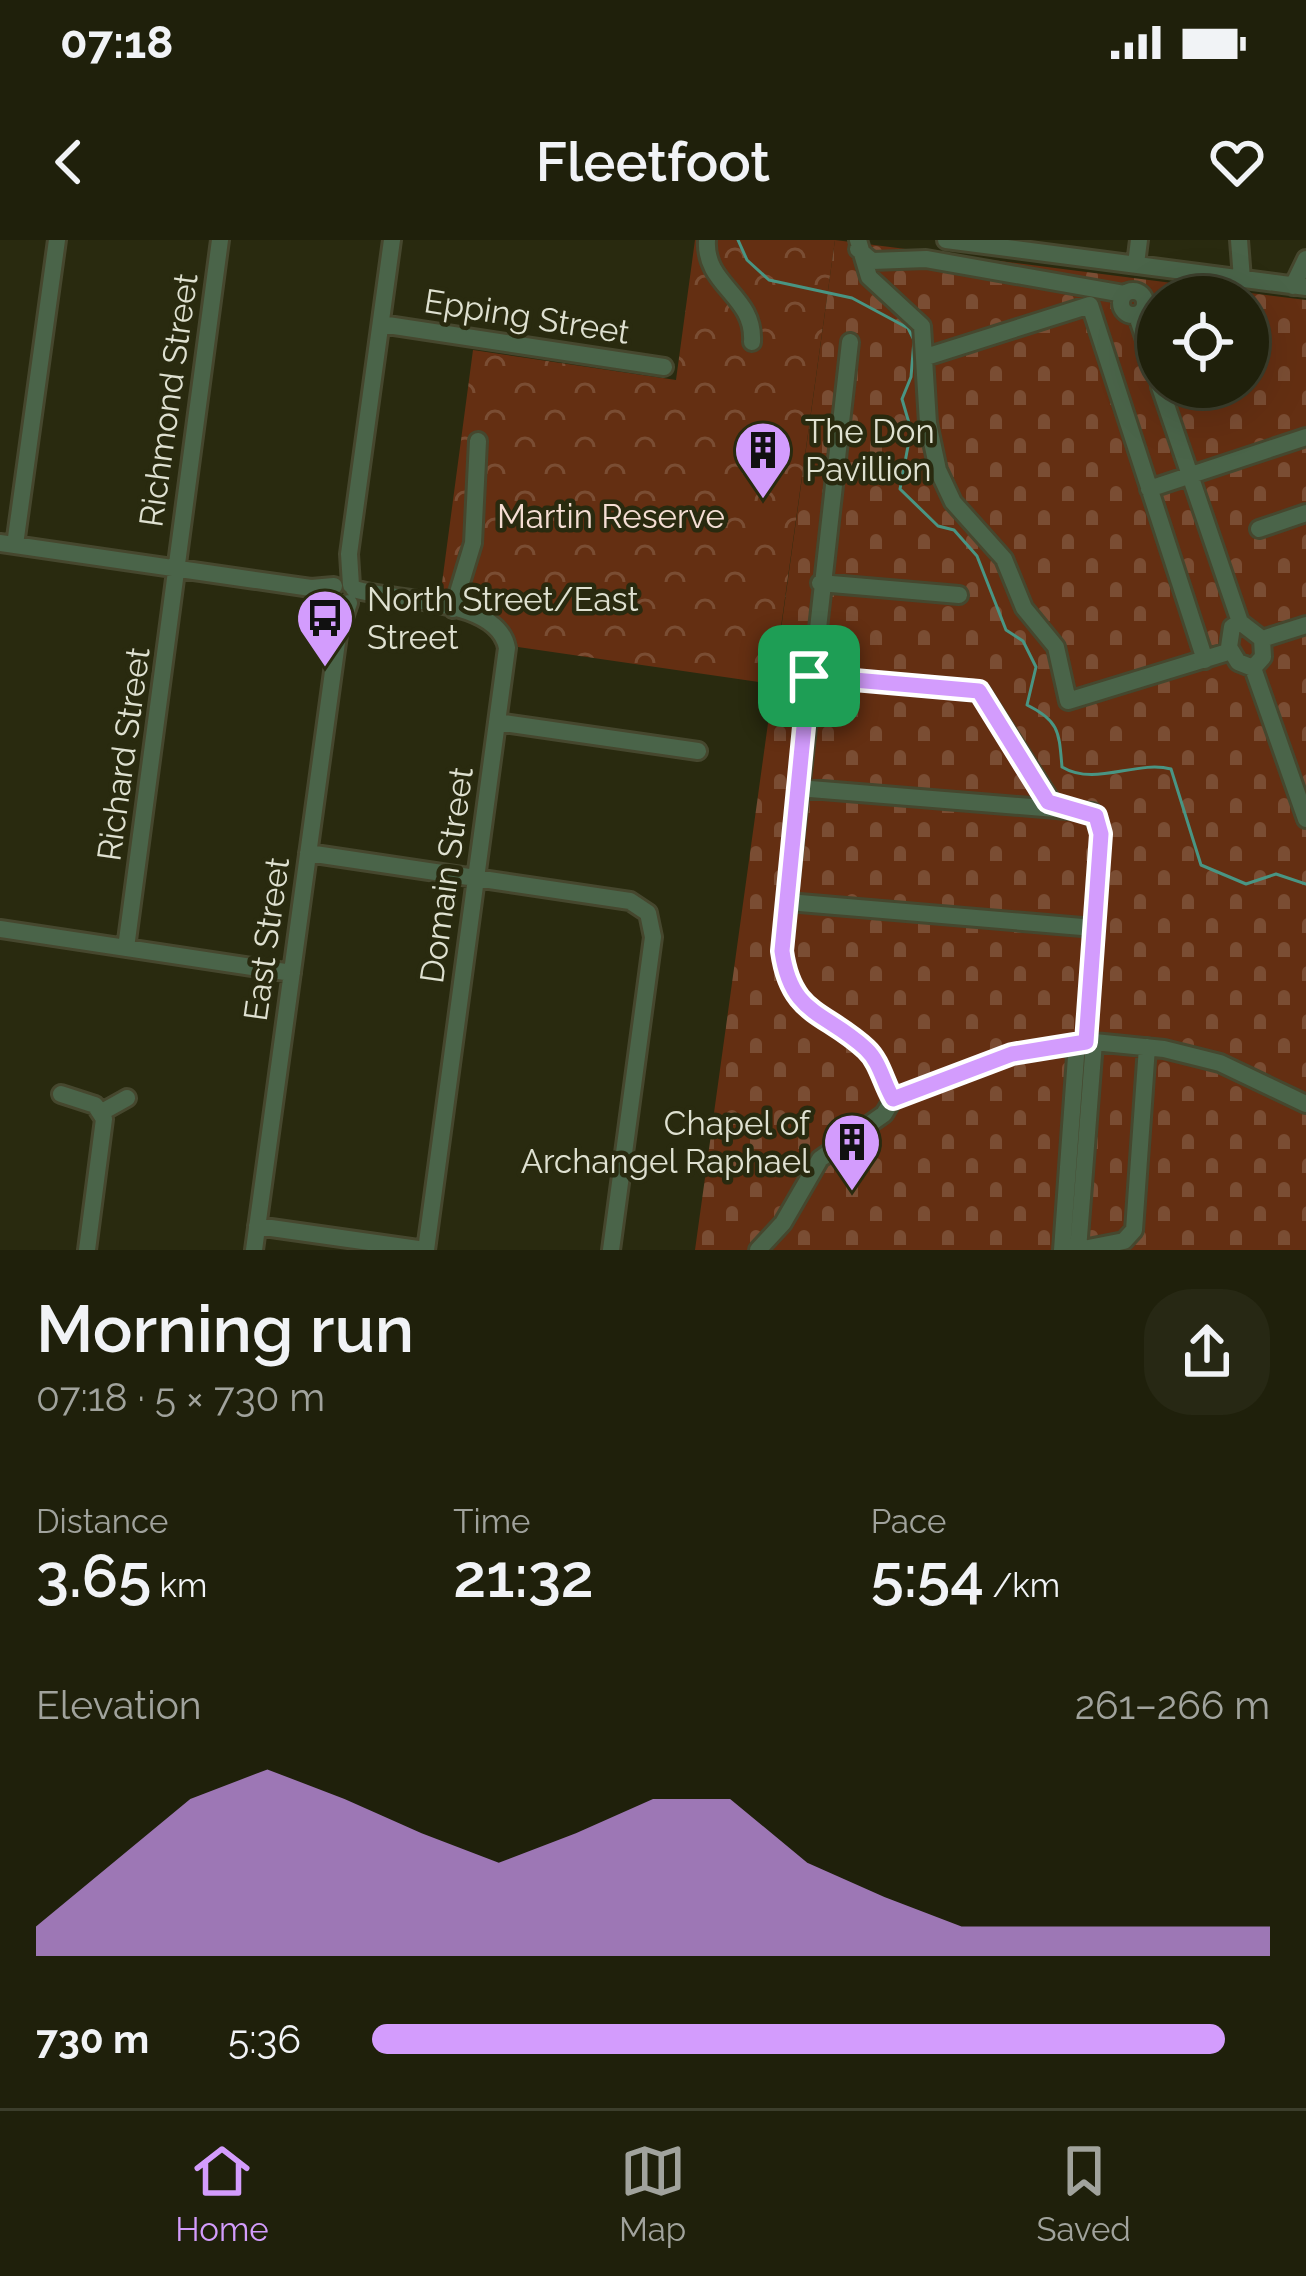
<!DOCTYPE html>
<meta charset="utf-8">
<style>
:root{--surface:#1f200b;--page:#272814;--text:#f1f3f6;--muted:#a1a39d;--line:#3c3e2c;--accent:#d39cfd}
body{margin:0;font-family:Raleway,sans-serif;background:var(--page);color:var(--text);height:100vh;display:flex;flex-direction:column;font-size:45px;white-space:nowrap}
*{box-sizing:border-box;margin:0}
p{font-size:39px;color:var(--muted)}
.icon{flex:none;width:66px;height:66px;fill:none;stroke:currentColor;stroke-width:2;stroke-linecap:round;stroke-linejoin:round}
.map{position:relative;height:1010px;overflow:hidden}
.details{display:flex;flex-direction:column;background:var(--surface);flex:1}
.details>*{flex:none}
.tools{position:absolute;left:1137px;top:36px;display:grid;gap:24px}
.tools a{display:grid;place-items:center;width:132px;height:132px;border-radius:50%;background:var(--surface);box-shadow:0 12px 48px #0002,0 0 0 3px var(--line);font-size:60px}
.pin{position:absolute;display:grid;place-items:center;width:102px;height:102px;color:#fff;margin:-51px;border-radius:24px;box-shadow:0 6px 18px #0006}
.round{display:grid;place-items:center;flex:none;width:126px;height:126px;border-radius:48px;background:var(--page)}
.head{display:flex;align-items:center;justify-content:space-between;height:204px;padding:0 36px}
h1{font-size:66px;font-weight:600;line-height:90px}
.figures{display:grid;grid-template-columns:repeat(3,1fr);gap:18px;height:204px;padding:12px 36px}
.figures div{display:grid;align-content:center}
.figures b{font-size:60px;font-weight:600}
.figures small{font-size:33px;font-weight:400}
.figures p{font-size:33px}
.chart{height:336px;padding:24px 36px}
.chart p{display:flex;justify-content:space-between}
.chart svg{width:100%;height:216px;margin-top:12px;fill:var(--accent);opacity:.7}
ul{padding:0 36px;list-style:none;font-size:39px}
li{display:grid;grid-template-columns:192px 144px 1fr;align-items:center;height:90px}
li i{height:30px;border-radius:15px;background:var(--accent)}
.status{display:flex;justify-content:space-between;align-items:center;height:84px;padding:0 60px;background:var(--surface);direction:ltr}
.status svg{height:33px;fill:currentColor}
header{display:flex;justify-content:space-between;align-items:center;height:156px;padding:0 36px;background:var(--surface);font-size:54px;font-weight:600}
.tabs{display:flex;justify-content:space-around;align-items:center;height:168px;border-top:3px solid var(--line);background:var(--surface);font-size:33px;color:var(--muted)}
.tabs a{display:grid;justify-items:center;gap:6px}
.tabs .selected{color:var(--accent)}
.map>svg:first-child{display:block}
.forest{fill:url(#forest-crowns)}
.cemetery{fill:url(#cemetery-stones);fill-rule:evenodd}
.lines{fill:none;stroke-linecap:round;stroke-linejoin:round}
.stream{stroke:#499583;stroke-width:3}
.minor-casing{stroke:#46472e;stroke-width:22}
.minor{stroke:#4a6449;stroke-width:16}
.route-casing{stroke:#fff;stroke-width:24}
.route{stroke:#d39cfd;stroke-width:15}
.labels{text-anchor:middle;stroke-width:9;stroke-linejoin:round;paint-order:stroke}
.street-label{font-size:33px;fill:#dfe1d1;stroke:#292a0f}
.poi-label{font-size:33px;fill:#dfe1d1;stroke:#292a0f;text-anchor:start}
.park-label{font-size:33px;fill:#f5ded4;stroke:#292a0f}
</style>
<div class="status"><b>07:18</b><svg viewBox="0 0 49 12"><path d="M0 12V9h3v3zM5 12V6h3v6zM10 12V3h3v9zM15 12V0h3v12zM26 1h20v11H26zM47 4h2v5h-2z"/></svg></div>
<header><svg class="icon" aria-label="back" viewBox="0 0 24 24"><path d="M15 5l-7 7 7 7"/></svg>Fleetfoot<svg class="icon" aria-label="heart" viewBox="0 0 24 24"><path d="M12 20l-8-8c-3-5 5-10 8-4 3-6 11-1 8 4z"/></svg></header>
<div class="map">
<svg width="1306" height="1010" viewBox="0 0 1306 1010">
<defs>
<pattern id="forest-crowns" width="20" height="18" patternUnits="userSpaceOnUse" patternTransform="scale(3)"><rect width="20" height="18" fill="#642f12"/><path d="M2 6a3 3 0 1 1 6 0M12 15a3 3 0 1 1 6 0" fill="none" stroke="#7a4d33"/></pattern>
<pattern id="cemetery-stones" width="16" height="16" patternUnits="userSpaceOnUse" patternTransform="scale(3)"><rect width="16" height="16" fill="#642f12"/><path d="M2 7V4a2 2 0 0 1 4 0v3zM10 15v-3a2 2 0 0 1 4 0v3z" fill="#7a4d33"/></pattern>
</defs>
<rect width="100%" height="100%" fill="#292a0f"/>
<path class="forest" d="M 695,0 L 835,0 L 773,444 L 518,407 C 500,364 483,365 440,358 L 473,110 L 676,140 Z"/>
<path class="cemetery" d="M 835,0 L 1306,60 L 1306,1010 L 695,1010 ZM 1158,57 L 1248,57 L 1248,147 L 1158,147 Z"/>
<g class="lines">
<path class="stream" d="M 738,0 L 747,20 L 769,40 L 852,58 L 908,88 L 914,100 L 911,137 L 902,159 L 911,190 L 900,249 L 938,286 L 954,290 L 977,316 L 1006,390 L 1023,401 L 1036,427 L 1027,465 C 1060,481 1059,493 1062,527 C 1095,547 1136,520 1171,529 L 1201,625 L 1246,644 L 1276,634 L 1306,644"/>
<defs>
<path id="minor" d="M 707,0 C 704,46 755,55 752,102
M 858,0 L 869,37 L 922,86 L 928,183 L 938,230 L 953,262 L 1004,319 L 1024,368 L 1056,407 L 1068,461 L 1231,411
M 946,0 L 1306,47
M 1239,0 L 1242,39
M 858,9 L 872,21 L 926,19 L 1124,54
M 1136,24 L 1139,0
M 1293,46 L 1306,19
M1121 63a12 12 0 1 1 24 0a12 12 0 1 1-24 0Z
M 1137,76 L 1158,139
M 381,84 L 664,127
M 850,102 L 782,711 C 791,776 825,771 866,809 C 880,822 883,842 893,859
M 926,117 L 1090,65 L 1205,420
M 1160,147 L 1240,382
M 1149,249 L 1306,197
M 1259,289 L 1306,273
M 0,303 L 311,348 L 334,346
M 15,305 L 57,0
M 820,343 L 959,355
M 351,345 L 349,314 L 392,0
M 354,349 C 397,362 498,358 507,408 L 426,1010
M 453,369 L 473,303 L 478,201
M 1240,382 L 1262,399 L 1263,417 L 1253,428 L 1238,422 L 1229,407 L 1232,387 Z
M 1262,399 L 1306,385
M 1253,428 L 1306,579
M 809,436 L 981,452 L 1055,567
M 497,482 L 698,511
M 798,548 L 1092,572 L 1101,594 L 1086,803
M 308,613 L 630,661 L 648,673 L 653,697 L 611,1010
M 788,662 L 1094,688
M 0,689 L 292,733
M 126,708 L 220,0
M 61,854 L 95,865 L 104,879 L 87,1010
M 102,872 L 127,858
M 257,986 L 425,1010
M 254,1010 L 338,395 L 349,363
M 758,1010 L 783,983 L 820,919 L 884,874 L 893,859 L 1012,814 L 1094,802 L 1164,809 L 1220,823 L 1306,864
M 1062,1010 L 1077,803
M 1078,1010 L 1124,1001 L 1134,990 L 1147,807
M 1078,1010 L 1094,802"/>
</defs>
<use href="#minor" class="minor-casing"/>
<use href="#minor" class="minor"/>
</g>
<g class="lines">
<defs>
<path id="route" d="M 809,436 L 979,451 L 1048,562 L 1096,576 L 1101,594 L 1086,802 L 1012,814 L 893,859 C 883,842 880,822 866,809 C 825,771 791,776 782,711 Z"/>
</defs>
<use href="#route" class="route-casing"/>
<use href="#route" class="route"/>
</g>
<defs>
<symbol id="building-pin" viewBox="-11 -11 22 30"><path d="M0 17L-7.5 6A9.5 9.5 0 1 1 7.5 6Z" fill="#d39cfd" stroke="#292a0f"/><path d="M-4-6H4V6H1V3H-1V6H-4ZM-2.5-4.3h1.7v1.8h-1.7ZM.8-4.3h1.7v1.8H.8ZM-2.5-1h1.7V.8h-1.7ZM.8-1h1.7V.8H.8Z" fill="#111"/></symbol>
<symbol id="bus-pin" viewBox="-11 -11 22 30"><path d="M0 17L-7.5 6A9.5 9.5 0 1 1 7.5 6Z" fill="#d39cfd" stroke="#292a0f"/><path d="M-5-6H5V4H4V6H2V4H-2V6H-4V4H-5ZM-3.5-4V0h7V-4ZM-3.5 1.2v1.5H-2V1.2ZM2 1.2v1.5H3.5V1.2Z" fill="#111"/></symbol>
</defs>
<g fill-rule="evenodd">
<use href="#building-pin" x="730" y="177" width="66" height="90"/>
<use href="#bus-pin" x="292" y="345" width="66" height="90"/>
<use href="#building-pin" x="819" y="869" width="66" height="90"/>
</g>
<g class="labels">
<g class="street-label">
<text transform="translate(527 76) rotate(9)" y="12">Epping Street</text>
<text transform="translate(168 160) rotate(-82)" y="12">Richmond Street</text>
<text transform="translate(123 514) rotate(-82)" y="12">Richard Street</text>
<text transform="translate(446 635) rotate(-82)" y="12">Domain Street</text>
<text transform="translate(266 699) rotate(-82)" y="12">East Street</text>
</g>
<g class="poi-label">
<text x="805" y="203">The Don<tspan x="805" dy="38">Pavillion</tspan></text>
<text x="367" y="371">North Street/East<tspan x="367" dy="38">Street</tspan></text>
<text x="810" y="895" text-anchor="end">Chapel of<tspan x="810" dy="38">Archangel Raphael</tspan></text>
</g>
<g class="park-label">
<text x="611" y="288">Martin Reserve</text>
</g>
</g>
</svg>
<div class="tools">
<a><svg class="icon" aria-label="locate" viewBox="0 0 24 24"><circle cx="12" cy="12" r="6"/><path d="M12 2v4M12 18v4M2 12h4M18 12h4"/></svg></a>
</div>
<div class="pin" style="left:809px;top:436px;background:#1e9e55"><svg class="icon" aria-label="arrive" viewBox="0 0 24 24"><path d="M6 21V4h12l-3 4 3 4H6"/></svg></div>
</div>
<section class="details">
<div class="head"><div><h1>Morning run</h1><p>07:18 · 5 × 730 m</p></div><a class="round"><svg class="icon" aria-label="share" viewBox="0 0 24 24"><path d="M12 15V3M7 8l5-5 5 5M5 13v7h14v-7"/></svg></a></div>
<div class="figures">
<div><p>Distance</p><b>3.65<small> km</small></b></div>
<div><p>Time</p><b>21:32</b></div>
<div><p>Pace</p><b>5:54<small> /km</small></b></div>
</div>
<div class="chart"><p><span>Elevation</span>261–266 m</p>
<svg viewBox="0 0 160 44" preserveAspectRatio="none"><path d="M0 44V38L10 25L20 12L30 6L40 12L50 19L60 25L70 19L80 12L90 12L100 25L110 32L120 38L130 38L140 38L150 38L160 38V44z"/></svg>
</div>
<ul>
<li><b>730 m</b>5:36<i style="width:95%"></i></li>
</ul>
</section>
<nav class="tabs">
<a class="selected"><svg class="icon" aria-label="home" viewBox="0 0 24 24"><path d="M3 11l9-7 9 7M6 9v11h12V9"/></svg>Home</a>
<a><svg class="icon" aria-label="map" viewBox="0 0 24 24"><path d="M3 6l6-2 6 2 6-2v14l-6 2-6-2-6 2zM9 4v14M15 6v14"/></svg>Map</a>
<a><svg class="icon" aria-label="saved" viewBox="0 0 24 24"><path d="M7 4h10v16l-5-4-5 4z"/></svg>Saved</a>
</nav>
